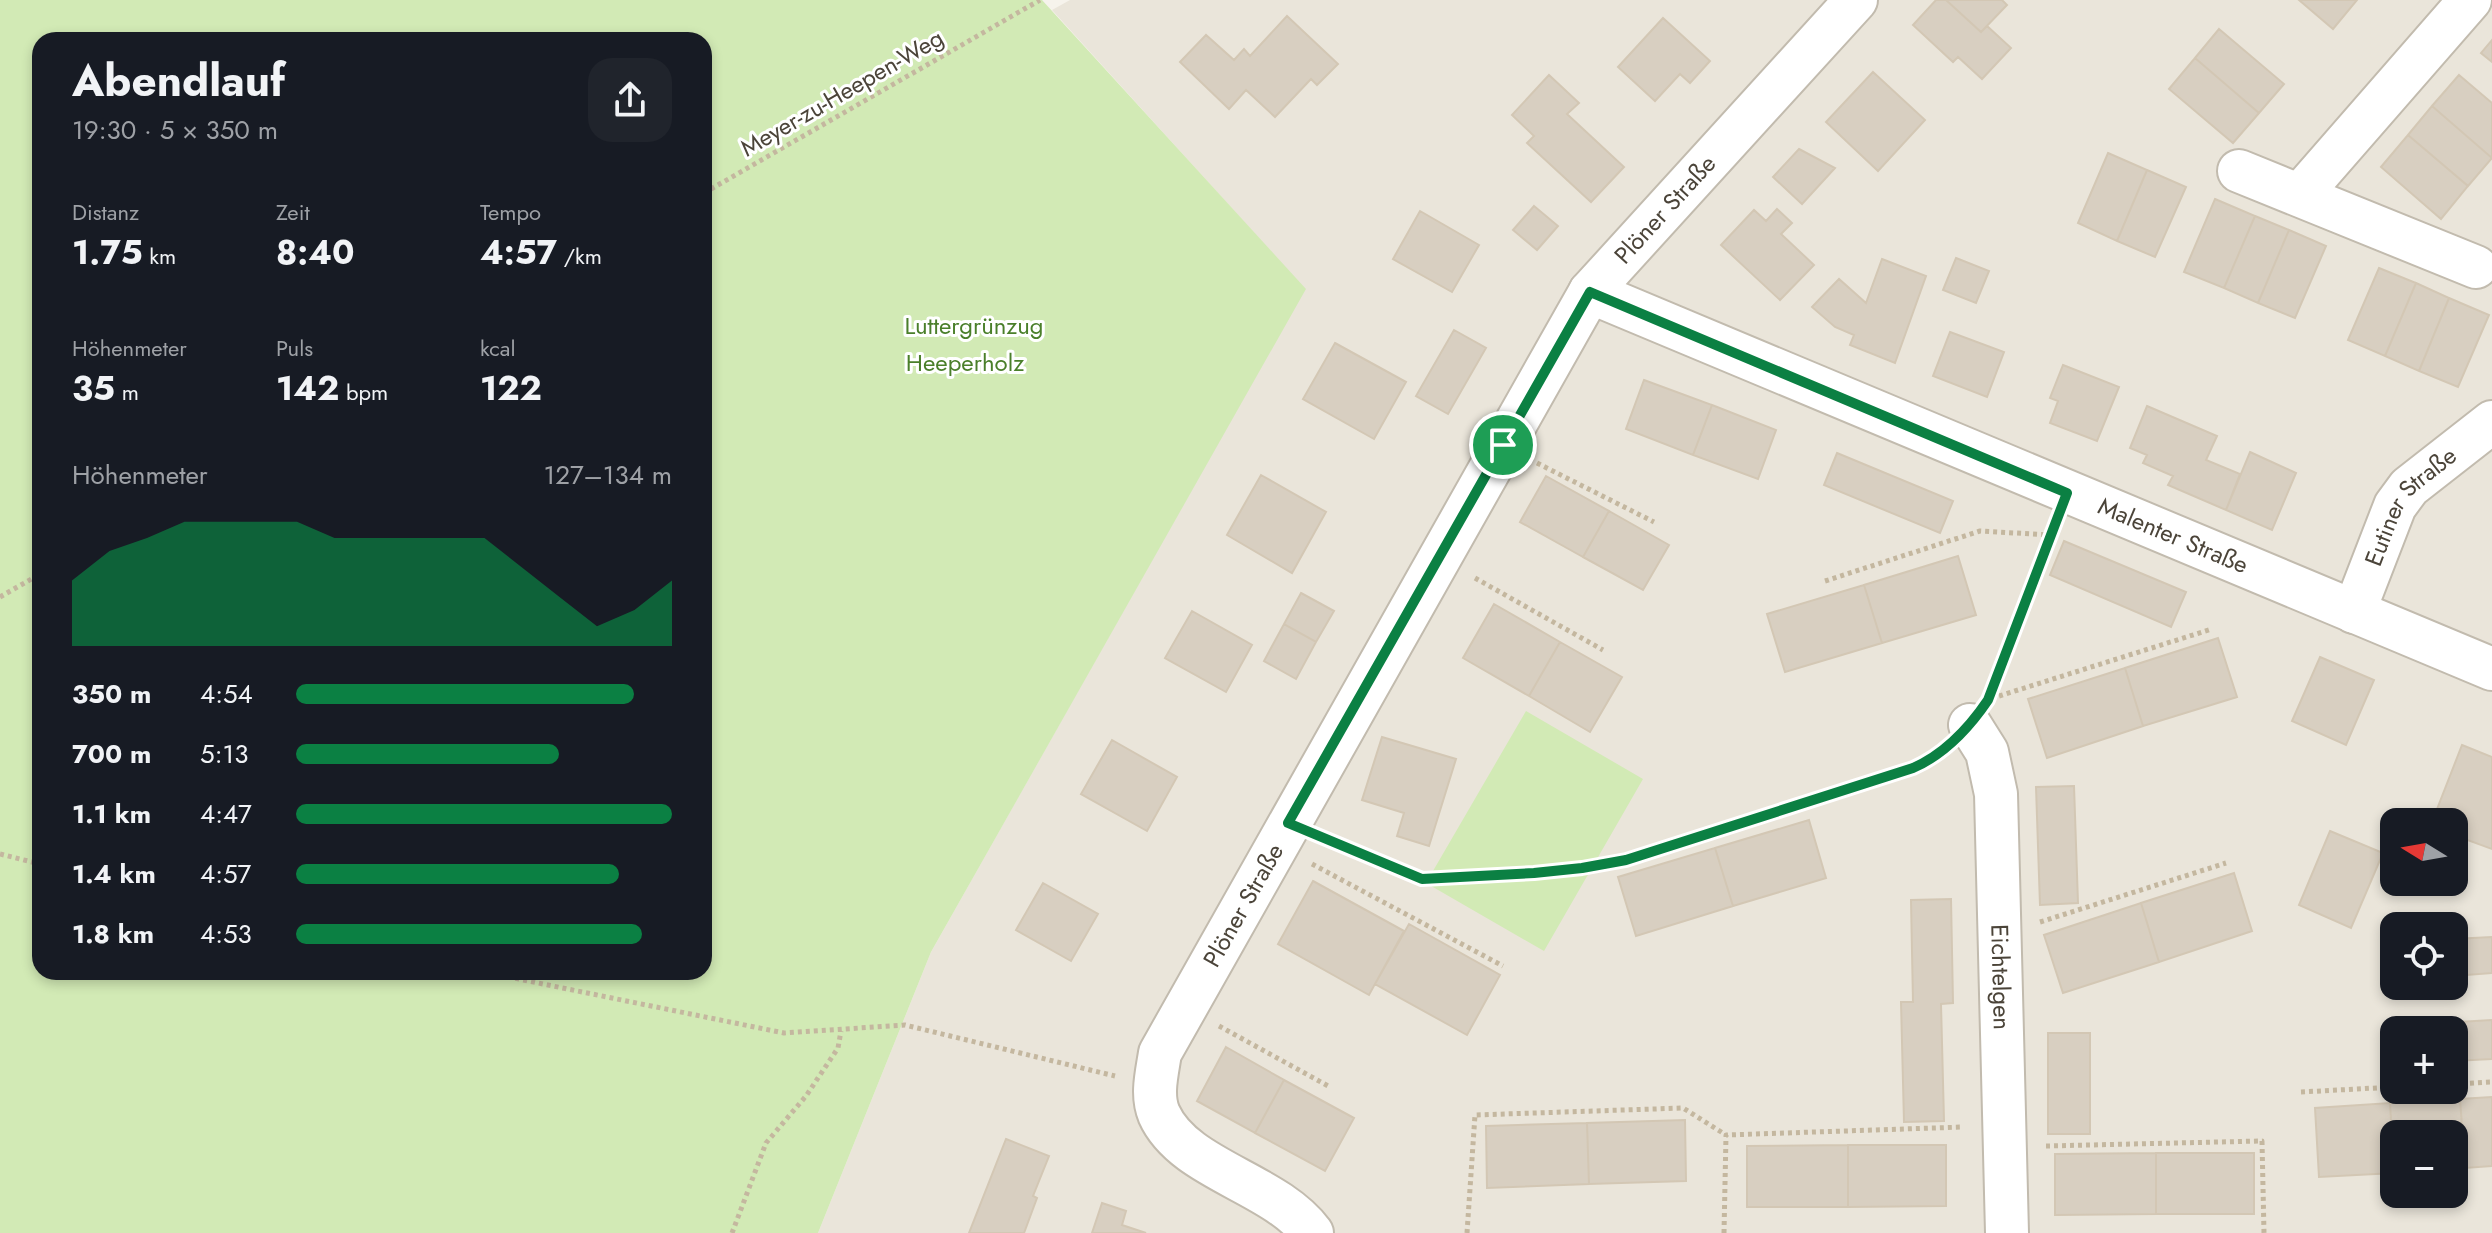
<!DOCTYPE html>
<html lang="de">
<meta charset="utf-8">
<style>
:root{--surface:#171b24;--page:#20242c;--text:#f1f3f6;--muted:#9ea1a6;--accent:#0b8043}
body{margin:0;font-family:Jost,sans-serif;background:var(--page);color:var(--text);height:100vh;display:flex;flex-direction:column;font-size:30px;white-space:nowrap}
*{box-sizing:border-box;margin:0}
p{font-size:26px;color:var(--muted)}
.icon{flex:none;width:44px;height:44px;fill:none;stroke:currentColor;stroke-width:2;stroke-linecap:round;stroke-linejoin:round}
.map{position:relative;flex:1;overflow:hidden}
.sheet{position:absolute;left:32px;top:32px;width:680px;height:948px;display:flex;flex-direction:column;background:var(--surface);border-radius:24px;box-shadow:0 4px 12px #0003}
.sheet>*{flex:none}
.needle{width:52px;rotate:281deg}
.controls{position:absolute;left:2380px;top:808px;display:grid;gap:16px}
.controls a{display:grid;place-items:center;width:88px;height:88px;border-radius:16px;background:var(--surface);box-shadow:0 4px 12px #0003;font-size:40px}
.pin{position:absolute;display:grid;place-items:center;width:68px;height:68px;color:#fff;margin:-34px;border:4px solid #fff;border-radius:50%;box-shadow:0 2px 8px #0007}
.round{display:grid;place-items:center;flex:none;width:84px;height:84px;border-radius:24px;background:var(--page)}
.head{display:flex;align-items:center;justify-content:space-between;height:136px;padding:0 40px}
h1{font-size:44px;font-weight:700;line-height:60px}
.metrics{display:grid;grid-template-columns:repeat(3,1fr);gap:12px;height:136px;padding:8px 40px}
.metrics div{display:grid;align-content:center}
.metrics b{font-size:34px;font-weight:700}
.metrics small{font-size:22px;font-weight:400}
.metrics p{font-size:22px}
.chart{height:224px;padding:16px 40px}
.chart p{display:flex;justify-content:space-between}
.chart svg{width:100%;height:144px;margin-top:8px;fill:var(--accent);opacity:.7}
ul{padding:0 40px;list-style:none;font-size:26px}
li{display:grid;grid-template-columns:128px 96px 1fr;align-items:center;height:60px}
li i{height:20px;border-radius:10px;background:var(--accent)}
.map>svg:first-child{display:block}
.residential{fill:#eae5da;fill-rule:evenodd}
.green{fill:#d2eab5;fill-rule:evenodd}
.building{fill:#d8cfc1;stroke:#d3c7b4;stroke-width:2}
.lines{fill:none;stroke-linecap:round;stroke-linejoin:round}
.street-casing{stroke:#c2bbae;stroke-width:46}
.path{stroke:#c4b79f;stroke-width:5;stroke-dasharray:4 4;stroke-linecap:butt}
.street{stroke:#fff;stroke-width:42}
.route-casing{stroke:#fff;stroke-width:16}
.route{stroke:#0b8043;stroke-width:10}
.labels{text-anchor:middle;stroke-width:6;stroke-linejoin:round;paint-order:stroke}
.street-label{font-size:24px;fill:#4b4439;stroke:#fff}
.park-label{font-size:24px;fill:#4a7f2a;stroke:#fff}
</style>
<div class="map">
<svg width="2492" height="1233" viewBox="0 0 2492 1233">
<rect width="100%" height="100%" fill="#f6f3ec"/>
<path class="residential" d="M 1070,0 L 2492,0 L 2492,1233 L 818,1233 L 931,952 L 1305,289 L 1052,10 ZM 2394,822 L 2454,822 L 2454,882 L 2394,882 ZM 2394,926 L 2454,926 L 2454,986 L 2394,986 ZM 2394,1030 L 2454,1030 L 2454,1090 L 2394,1090 ZM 2394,1134 L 2454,1134 L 2454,1194 L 2394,1194 Z"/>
<path class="green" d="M 0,0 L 1042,0 L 1306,289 L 931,952 L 818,1233 L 0,1233 ZM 40,40 L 704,40 L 704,972 L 40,972 Z
M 1526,711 L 1643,779 L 1544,951 L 1426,883 Z"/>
<path class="building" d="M 1936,0 L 1946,0 L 1981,32 L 1987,26 L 2011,48 L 1982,79 L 1958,57 L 1953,62 L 1913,25 Z
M 1946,0 L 2002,0 L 2007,5 L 1981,32 Z
M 2299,0 L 2357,0 L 2333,29 Z
M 1287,16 L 1338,64 L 1317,85 L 1311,79 L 1275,117 L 1246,90 L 1229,109 L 1180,62 L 1206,35 L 1234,60 L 1244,49 L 1250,56 Z
M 1663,18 L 1710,61 L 1690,83 L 1680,74 L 1655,101 L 1618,67 Z
M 2219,29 L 2284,84 L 2259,113 L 2195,58 Z
M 2492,40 L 2492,62 L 2481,53 Z
M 2195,58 L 2259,113 L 2233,143 L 2169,89 Z
M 1873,72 L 1925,120 L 1878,171 L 1826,122 Z
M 1549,75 L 1579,103 L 1567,114 L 1624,167 L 1591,202 L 1527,143 L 1534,136 L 1512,115 Z
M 2459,75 L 2492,103 L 2492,158 L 2432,106 Z
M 2432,106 L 2492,158 L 2468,186 L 2408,135 Z
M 2408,135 L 2468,186 L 2441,219 L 2381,167 Z
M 1799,149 L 1835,168 L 1802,204 L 1773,177 Z
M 2108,153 L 2147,170 L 2117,241 L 2078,223 Z
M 2147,170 L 2186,187 L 2155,257 L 2117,241 Z
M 2215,199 L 2255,216 L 2224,288 L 2184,272 Z
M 1534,206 L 1558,226 L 1537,250 L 1513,230 Z
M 1777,209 L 1792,223 L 1781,234 L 1814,265 L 1780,300 L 1721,245 L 1754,210 L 1766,221 Z
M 1420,211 L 1479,245 L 1452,292 L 1393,259 Z
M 2255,216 L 2289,230 L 2258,303 L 2224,288 Z
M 2289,230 L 2326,246 L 2295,318 L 2258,303 Z
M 1956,258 L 1989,271 L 1976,303 L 1943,290 Z
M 1882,259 L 1926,276 L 1895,363 L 1850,345 L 1854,335 L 1835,327 L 1812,307 L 1839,279 L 1866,303 Z
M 2379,268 L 2416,283 L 2385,356 L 2348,340 Z
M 2416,283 L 2449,298 L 2419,371 L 2385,356 Z
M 2449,298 L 2489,315 L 2458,387 L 2419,371 Z
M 1454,330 L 1486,348 L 1448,414 L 1416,396 Z
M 1950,332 L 2004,352 L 1987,397 L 1933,376 Z
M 1335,343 L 1406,382 L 1374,439 L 1303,399 Z
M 2063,365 L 2119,387 L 2097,441 L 2050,423 L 2058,401 L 2050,398 Z
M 1644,380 L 1712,405 L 1693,455 L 1626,429 Z
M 1712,405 L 1776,430 L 1758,479 L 1693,455 Z
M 2147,406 L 2217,436 L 2206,460 L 2240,474 L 2226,510 L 2168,485 L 2173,476 L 2143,463 L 2147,455 L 2130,448 Z
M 2250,452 L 2296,473 L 2272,530 L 2226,510 Z
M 1837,453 L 1953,501 L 1940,533 L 1824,485 Z
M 1261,475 L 1326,512 L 1292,573 L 1227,535 Z
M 1546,476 L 1609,511 L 1583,557 L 1520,522 Z
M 1609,511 L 1669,545 L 1643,590 L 1583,557 Z
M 2064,541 L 2186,592 L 2171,627 L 2050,575 Z
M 1958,556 L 1976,615 L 1882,643 L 1864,585 Z
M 1864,585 L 1882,643 L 1785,672 L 1767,614 Z
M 1301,593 L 1334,611 L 1316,642 L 1284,624 Z
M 1494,604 L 1560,642 L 1529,696 L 1463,658 Z
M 1192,611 L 1252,645 L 1226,692 L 1165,658 Z
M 1284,624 L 1316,642 L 1296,679 L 1264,661 Z
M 2218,638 L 2237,697 L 2143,726 L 2125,668 Z
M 1560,642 L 1622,677 L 1590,732 L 1529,696 Z
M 2320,657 L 2374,680 L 2346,745 L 2292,721 Z
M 2125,668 L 2143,726 L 2047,758 L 2028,699 Z
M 1382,737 L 1456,759 L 1429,846 L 1397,836 L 1404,813 L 1362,800 Z
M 1112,740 L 1177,777 L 1147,831 L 1081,794 Z
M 2462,745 L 2492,757 L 2492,849 L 2454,835 L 2454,822 L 2432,822 Z
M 2074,786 L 2078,903 L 2040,905 L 2036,787 Z
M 1809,820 L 1826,878 L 1733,906 L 1715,848 Z
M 2330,831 L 2383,853 L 2351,928 L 2299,905 Z
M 1715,848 L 1733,906 L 1636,936 L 1618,877 Z
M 2234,873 L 2252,931 L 2159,962 L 2141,903 Z
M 1313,881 L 1404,931 L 1369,995 L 1278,944 Z
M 1043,883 L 1098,914 L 1071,961 L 1016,930 Z
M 1951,899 L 1953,1003 L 1941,1004 L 1944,1121 L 1904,1122 L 1901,1002 L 1913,1002 L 1911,900 Z
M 2141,903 L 2159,962 L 2063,993 L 2044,935 Z
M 1409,924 L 1500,975 L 1467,1035 L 1375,984 Z
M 2492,937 L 2492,973 L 2454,976 L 2454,939 Z
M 2492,1020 L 2492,1059 L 2454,1061 L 2454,1030 L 2409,1030 L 2408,1025 Z
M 2048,1033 L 2090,1033 L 2090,1134 L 2048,1134 Z
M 1226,1047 L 1284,1080 L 1255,1133 L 1197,1101 Z
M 1284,1080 L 1354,1118 L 1325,1171 L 1255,1133 Z
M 2492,1097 L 2492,1166 L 2465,1168 L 2460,1099 Z
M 2460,1099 L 2465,1168 L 2454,1169 L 2454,1134 L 2394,1134 L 2394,1173 L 2390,1103 Z
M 2390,1103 L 2394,1173 L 2319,1177 L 2315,1108 Z
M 1685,1120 L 1686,1181 L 1589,1184 L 1587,1123 Z
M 1587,1123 L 1589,1184 L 1487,1188 L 1486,1126 Z
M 1006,1139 L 1049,1156 L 1033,1196 L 1037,1198 L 1024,1233 L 969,1233 Z
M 1848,1145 L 1946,1145 L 1946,1206 L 1848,1207 Z
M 1848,1145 L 1848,1207 L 1747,1207 L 1747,1146 Z
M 2156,1153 L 2254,1153 L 2254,1214 L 2156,1214 Z
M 2156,1153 L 2156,1214 L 2055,1215 L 2055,1154 Z
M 1102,1203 L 1126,1211 L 1122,1225 L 1146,1233 L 1092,1233 Z"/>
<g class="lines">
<defs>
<g id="street">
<path d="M 2239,171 L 2476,267"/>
<path d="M 2300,195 L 2470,0"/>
<path id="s1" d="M 1590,292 L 2492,669"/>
<path id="s2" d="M 2354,612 L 2395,506 L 2409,487 L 2492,422"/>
<path id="s3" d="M 1970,725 L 1987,752 L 1996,794 L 2007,1233"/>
<path id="s4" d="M 1312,1233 C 1274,1182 1184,1170 1159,1114 C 1151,1095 1157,1073 1160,1053 L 1590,292 L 1856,0"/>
</g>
</defs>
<use href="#street" class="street-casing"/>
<path class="path" d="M 704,193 L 1040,0
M 1537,463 L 1654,522
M 1475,578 L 1603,650
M 1825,581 L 1980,531 L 2050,535
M 0,597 L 40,574
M 1992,690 L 2053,528
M 1999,696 L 2212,629
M 1326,839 L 1422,879 L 1534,873 L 1582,868 L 1626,860 L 1913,768 L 1930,761 L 1939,752
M 0,854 L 40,864
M 1312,864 L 1503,966
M 2040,922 L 2226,863
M 484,972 L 784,1033 L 905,1025 L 1115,1076
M 1219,1026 L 1330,1087
M 2454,1084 L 2492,1082
M 2301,1092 L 2394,1087
M 2046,1146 L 2262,1141 L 2264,1233
M 732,1233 L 766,1143 L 806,1096 L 838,1048 L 841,1031
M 1467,1233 L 1475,1115 L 1683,1108 L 1726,1135
M 1724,1233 L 1726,1135 L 1963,1127"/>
<use href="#street" class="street"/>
</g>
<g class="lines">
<defs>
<path id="route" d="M 1590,292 L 2067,493 L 1988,700 C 1969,728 1945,754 1913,768 L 1626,860 L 1582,868 L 1534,873 L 1422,879 L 1288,823 Z"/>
</defs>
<use href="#route" class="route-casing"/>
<use href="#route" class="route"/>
</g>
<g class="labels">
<g class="street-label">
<text transform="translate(842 93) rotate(-30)" y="8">Meyer-zu-Heepen-Weg</text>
<text dy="8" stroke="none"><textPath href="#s4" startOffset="1244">Plöner Straße</textPath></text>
<text dy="8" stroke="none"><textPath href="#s2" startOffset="122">Eutiner Straße</textPath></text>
<text dy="8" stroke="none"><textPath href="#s1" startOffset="632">Malenter Straße</textPath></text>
<text dy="8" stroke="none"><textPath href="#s4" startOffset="428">Plöner Straße</textPath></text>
<text dy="8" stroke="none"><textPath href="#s3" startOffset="258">Eichtelgen</textPath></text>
</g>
<g class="park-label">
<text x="974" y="334">Luttergrünzug</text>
<text x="965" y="371">Heeperholz</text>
</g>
</g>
</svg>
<div class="controls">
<a><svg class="needle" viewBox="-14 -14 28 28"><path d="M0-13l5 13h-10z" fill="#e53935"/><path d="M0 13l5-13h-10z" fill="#9ea1a6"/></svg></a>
<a><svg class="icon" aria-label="locate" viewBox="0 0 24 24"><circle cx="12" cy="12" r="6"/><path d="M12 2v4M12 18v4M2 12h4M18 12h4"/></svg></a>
<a>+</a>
<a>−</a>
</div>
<div class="pin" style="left:1503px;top:445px;background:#1e9e55"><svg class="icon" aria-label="arrive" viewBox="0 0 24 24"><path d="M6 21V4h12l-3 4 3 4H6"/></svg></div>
<section class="sheet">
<div class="head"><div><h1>Abendlauf</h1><p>19:30 · 5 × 350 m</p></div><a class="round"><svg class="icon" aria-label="share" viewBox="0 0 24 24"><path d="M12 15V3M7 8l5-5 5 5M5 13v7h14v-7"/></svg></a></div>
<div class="metrics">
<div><p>Distanz</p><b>1.75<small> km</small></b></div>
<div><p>Zeit</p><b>8:40</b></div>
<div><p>Tempo</p><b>4:57<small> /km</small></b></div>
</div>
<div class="metrics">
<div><p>Höhenmeter</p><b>35<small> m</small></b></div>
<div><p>Puls</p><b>142<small> bpm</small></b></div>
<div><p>kcal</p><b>122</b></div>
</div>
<div class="chart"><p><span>Höhenmeter</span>127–134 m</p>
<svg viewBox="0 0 160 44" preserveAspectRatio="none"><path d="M0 44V24L10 15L20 11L30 6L40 6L50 6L60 6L70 11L80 11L90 11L100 11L110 11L120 20L130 29L140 38L150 33L160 24V44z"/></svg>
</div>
<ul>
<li><b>350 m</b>4:54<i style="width:90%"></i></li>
<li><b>700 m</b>5:13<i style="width:70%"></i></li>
<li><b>1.1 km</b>4:47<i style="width:100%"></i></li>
<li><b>1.4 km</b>4:57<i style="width:86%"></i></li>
<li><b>1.8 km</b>4:53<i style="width:92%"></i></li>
</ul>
</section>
</div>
